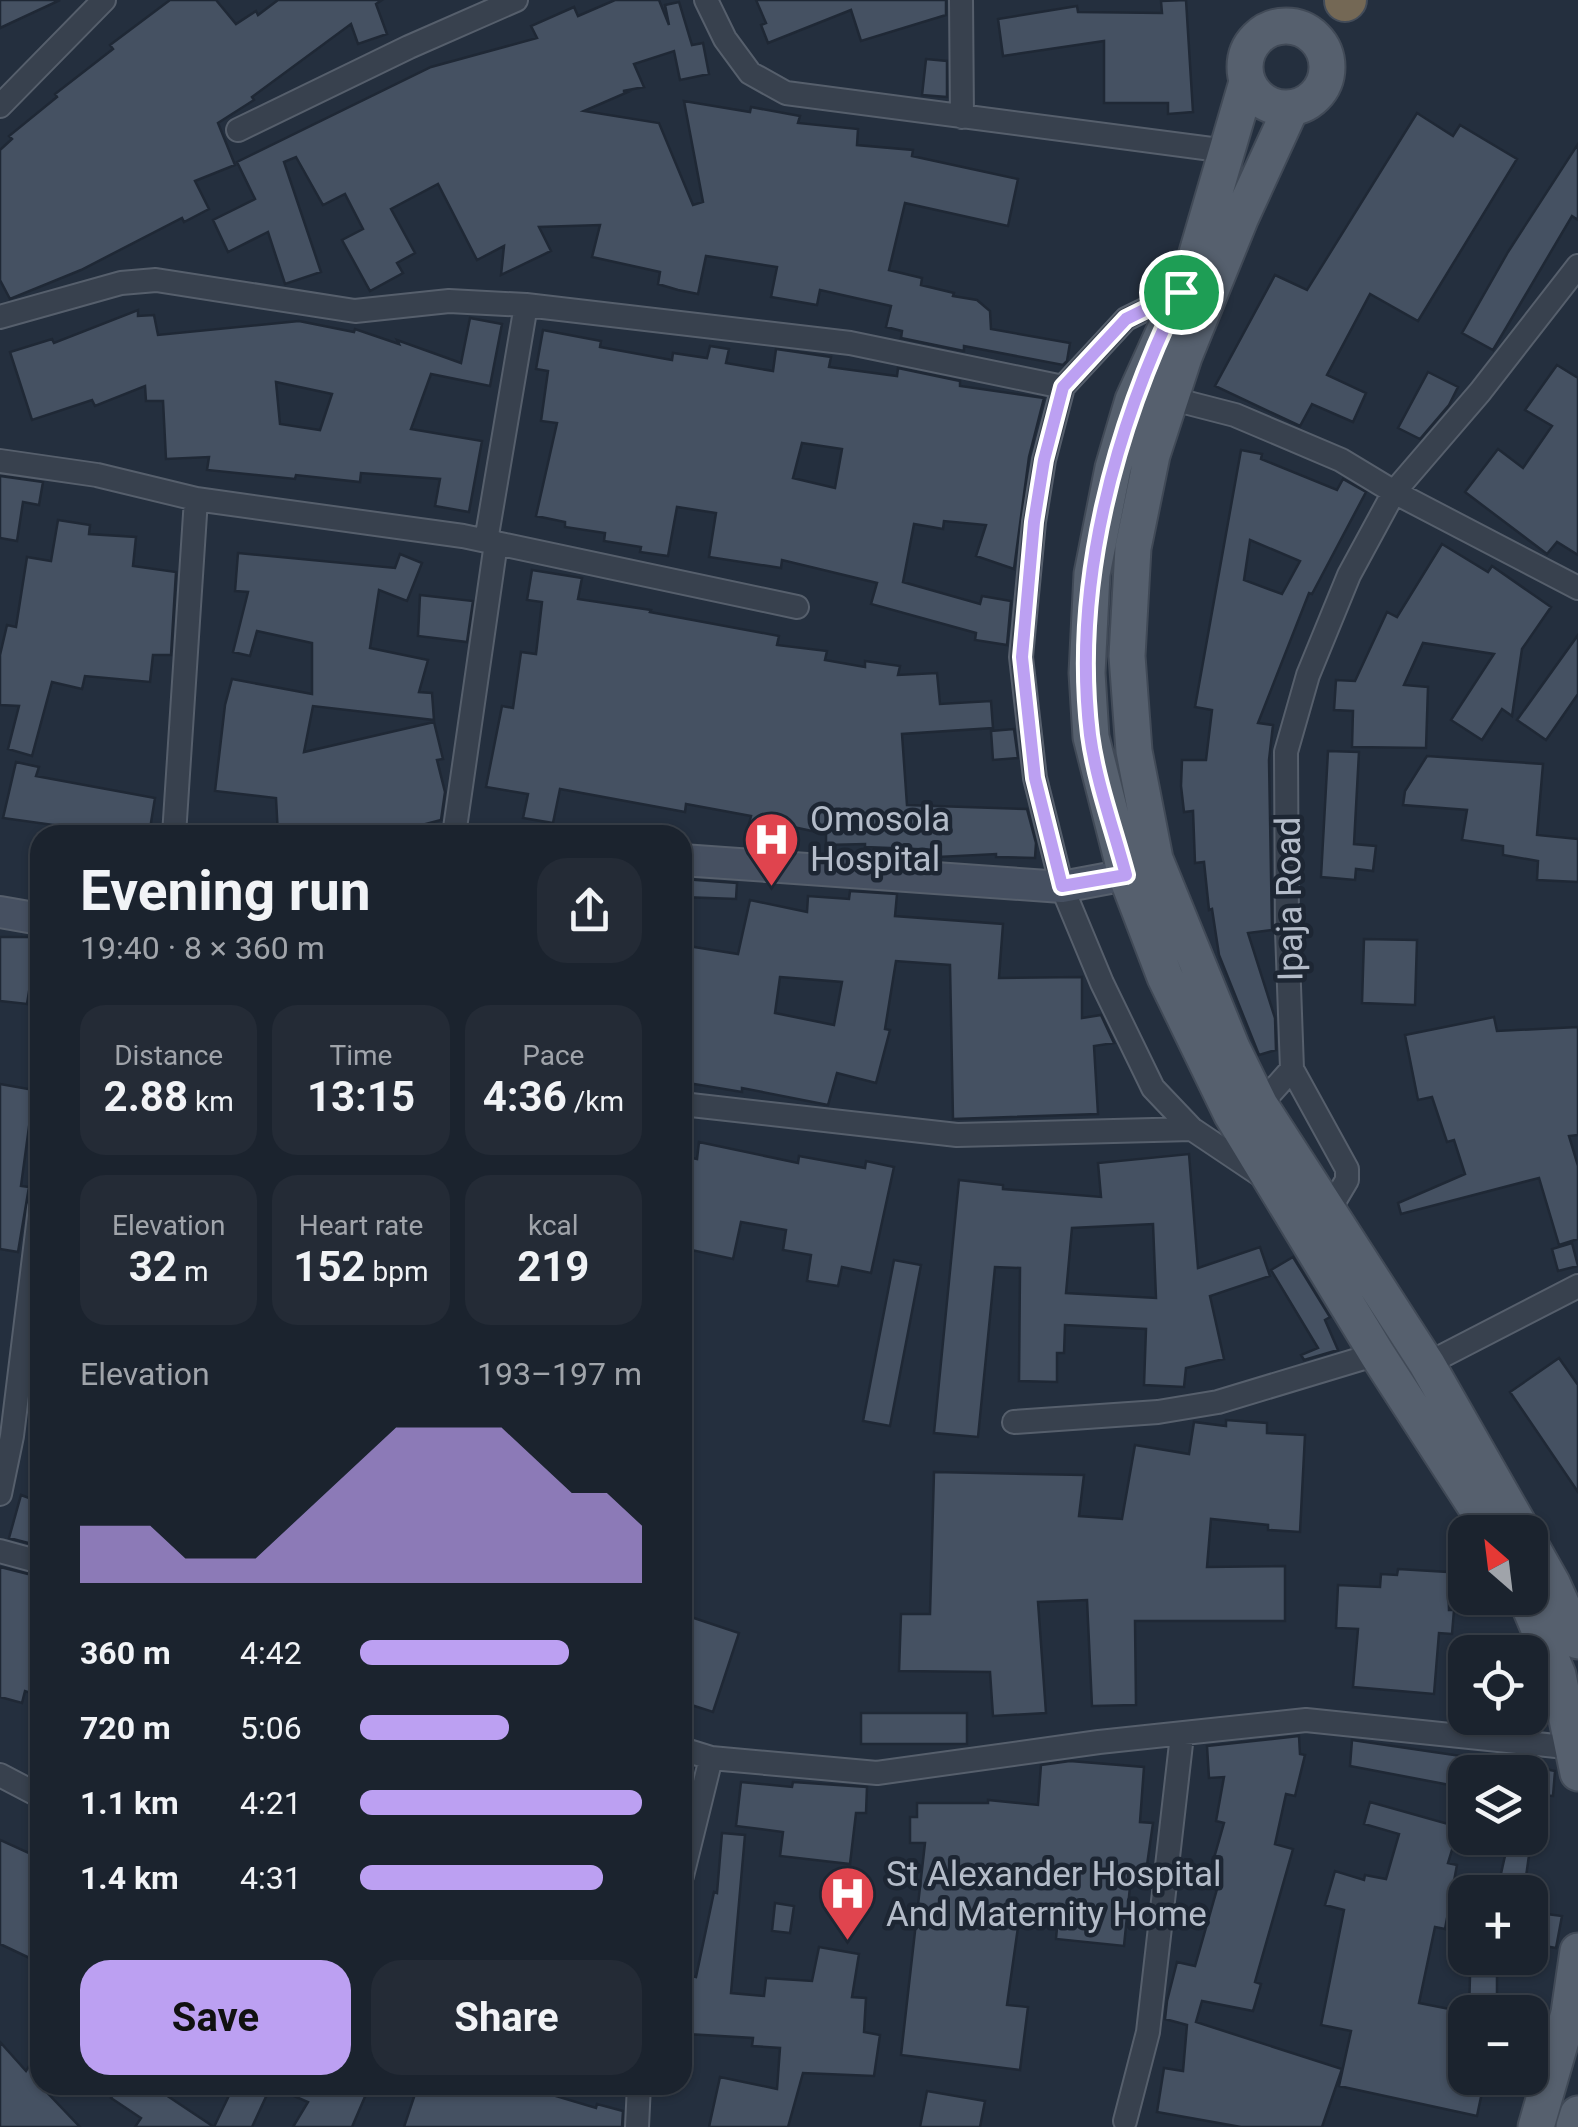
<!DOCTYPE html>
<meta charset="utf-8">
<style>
:root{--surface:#1b232e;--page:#242b36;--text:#f1f3f6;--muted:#a0a4aa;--line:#39404a;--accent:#bca0f2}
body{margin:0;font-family:Roboto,sans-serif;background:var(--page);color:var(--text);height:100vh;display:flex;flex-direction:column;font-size:38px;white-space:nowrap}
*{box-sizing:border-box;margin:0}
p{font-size:32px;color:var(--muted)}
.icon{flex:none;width:55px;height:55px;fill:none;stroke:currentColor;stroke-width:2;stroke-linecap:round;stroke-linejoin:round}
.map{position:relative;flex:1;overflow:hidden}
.sheet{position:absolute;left:30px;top:825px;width:662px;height:1270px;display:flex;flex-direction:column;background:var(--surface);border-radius:30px;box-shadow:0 2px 8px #0004,0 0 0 2px var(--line)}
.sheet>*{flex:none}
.needle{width:65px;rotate:332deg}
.tools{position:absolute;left:1448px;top:1515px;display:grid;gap:20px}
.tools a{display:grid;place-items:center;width:100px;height:100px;border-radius:20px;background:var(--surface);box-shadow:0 2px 8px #0004,0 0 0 2px var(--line);font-size:50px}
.pin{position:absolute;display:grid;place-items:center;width:85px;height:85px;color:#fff;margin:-42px;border:5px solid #fff;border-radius:50%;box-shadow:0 2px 10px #0007}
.round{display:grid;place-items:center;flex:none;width:105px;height:105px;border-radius:30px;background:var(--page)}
.summary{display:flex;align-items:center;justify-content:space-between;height:170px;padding:0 50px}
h1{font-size:55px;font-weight:700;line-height:75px}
.metrics{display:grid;grid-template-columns:repeat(3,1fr);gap:15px;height:170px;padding:10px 50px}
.metrics div{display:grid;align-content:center;border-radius:25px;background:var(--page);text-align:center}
.metrics b{font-size:42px;font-weight:700}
.metrics small{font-size:28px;font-weight:400}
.metrics p{font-size:28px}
.chart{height:280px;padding:20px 50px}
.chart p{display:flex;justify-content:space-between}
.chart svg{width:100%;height:180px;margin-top:10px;fill:var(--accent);opacity:.7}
.cta{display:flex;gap:20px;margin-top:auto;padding:20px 50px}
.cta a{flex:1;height:115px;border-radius:30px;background:var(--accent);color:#111;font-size:40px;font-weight:700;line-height:115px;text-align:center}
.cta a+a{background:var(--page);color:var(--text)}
ul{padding:0 50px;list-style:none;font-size:32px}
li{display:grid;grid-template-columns:160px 120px 1fr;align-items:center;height:75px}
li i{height:25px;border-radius:12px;background:var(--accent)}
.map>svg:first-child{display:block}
.building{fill:#455162;stroke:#1f2835;stroke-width:2.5;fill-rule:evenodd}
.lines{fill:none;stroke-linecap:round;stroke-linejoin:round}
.street-casing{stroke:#565f6c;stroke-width:26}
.secondary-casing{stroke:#565f6c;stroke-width:34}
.primary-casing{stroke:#414a57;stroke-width:39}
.highway-casing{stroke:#434c59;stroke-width:44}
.street{stroke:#38414e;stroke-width:22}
.secondary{stroke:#465061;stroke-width:30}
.primary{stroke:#56606e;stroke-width:35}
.highway{stroke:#746855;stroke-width:40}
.route-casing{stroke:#fff;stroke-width:20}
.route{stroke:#bca0f2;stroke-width:12}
.labels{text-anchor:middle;stroke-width:9;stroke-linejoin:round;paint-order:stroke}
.poi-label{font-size:35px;fill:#b4bcc9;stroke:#1d2633;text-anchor:start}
.street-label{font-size:35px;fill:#b4bcc9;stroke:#1d2633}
</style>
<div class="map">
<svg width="1578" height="2127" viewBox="0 0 1578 2127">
<rect width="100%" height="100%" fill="#242f3e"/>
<path class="building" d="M 0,0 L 60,0 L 0,28 Z
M 170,0 L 216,0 L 236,24 L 256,11 L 258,15 L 278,0 L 382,0 L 376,4 L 387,34 L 358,44 L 351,24 L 252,97 L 254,100 L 218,123 L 235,165 L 195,181 L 209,209 L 184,222 L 182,218 L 81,270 L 10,299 L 0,280 L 0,150 L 12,139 L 9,136 L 57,97 L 55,94 L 113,49 L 110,45 Z
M 615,0 L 659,0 L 669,25 L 665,5 L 679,2 L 692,45 L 703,43 L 709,74 L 680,80 L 674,51 L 634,64 L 644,87 L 623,91 L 628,92 L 584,111 L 659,123 L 693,205 L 703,202 L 684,101 L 750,112 L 751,107 L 800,116 L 798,123 L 858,129 L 857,145 L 913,150 L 912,156 L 1018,179 L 1008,226 L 905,203 L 889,270 L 922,278 L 921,285 L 954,293 L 953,296 L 977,300 L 990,311 L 991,329 L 1070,343 L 1067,361 L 1063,365 L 964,346 L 964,351 L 901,338 L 902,331 L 886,327 L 891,306 L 820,290 L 817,305 L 771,297 L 777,267 L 706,256 L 698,294 L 678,290 L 658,284 L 660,272 L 592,257 L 600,225 L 539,227 L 551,251 L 501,275 L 504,246 L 477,260 L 438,184 L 391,209 L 415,253 L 397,263 L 403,273 L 370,291 L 342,240 L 363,229 L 345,194 L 323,205 L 296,157 L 284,162 L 321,272 L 285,284 L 268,232 L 228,252 L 213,220 L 255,199 L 237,162 L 431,67 L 537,38 L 531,26 L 574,7 L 578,16 Z
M 756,0 L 946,0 L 946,15 L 861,41 L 851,10 L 768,43 L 761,25 L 766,23 Z
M 1186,0 L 1193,112 L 1168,114 L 1168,103 L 1104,103 L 1104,41 L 1003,56 L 998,19 L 1077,6 L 1078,12 L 1162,13 L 1161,1 Z
M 926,59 L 947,61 L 947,97 L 922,95 Z
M 1417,113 L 1453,136 L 1460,125 L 1517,159 L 1418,321 L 1370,294 L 1327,375 L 1366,393 L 1353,422 L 1312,404 L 1300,426 L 1215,386 L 1275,275 L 1307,290 Z
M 1578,144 L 1578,220 L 1572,216 L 1493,350 L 1462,333 L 1508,252 Z
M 138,310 L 138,316 L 154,315 L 158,335 L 299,321 L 354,332 L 355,329 L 399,344 L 397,340 L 461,363 L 470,318 L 502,324 L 490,386 L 431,374 L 411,429 L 482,441 L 469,512 L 435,506 L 440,479 L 361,473 L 360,482 L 296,475 L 295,479 L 207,470 L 209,457 L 166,459 L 163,401 L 146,401 L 145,386 L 95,406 L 92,400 L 32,420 L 10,352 L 52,339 L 54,343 ZM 276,382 L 332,394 L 320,430 L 280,424 Z
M 543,330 L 601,341 L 600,347 L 672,360 L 673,353 L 707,358 L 710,346 L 729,349 L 726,363 L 773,371 L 776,349 L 797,352 L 831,357 L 829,367 L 897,376 L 898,368 L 960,381 L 960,386 L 1044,398 L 1029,457 L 1014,569 L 976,556 L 986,525 L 944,521 L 943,529 L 914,524 L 903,582 L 980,604 L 982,596 L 1011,601 L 1007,645 L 975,640 L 976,633 L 871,604 L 877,583 L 782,560 L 781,568 L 709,557 L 716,513 L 677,507 L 668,556 L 640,552 L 641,547 L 604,541 L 605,533 L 565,527 L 565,522 L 536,516 L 557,423 L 541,421 L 548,371 L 536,369 ZM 802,443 L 842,449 L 835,488 L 793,478 Z
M 1557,365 L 1578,378 L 1578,555 L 1557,542 L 1547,554 L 1465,492 L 1498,449 L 1523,468 L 1552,426 L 1525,410 Z
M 1428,372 L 1458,387 L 1449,405 L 1420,439 L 1398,428 Z
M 1241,450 L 1262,454 L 1261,459 L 1337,490 L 1343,479 L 1366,492 L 1312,594 L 1309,593 L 1258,723 L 1273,725 L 1269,760 L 1272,930 L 1248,933 L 1275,1018 L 1276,1050 L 1259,1055 L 1219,955 L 1212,909 L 1209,910 L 1204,862 L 1195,863 L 1193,811 L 1184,812 L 1181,786 L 1182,760 L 1206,760 L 1212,710 L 1195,707 ZM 1250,540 L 1300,561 L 1282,594 L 1244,580 Z
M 0,476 L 43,482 L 39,505 L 23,502 L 17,541 L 0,538 Z
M 58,520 L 90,525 L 89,534 L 136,537 L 133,566 L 176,572 L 171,655 L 153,655 L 150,682 L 85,676 L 82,689 L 52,682 L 32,756 L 8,749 L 19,706 L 0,705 L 0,655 L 7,625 L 16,627 L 27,557 L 51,561 Z
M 1442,544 L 1488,572 L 1492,566 L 1551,607 L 1522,649 L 1512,716 L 1502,709 L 1482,740 L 1451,720 L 1494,654 L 1423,643 L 1404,685 L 1428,687 L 1426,748 L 1352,747 L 1353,711 L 1334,710 L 1336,680 L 1355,681 L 1387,612 L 1397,617 Z
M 238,553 L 395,568 L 400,554 L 422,563 L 407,601 L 379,590 L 370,648 L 428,660 L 419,692 L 432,693 L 434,720 L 313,706 L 304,752 L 434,722 L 443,759 L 437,760 L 445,792 L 441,820 L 384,835 L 278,835 L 276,798 L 215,791 L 225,705 L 232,679 L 312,694 L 312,643 L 257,631 L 250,656 L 233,652 L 248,592 L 235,591 Z
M 532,570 L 582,578 L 578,599 L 651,610 L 650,612 L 779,636 L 777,645 L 827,651 L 825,660 L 865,667 L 865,661 L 900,666 L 898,675 L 937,673 L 940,704 L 991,701 L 993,728 L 902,734 L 907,805 L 1027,809 L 1036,843 L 1035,858 L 996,857 L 996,854 L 938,857 L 938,850 L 865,847 L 865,844 L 826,845 L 826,834 L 770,822 L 765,844 L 745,840 L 751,816 L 686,804 L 685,812 L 560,789 L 553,823 L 523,818 L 528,794 L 486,787 L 502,706 L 513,708 L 521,652 L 536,654 L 542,602 L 527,600 Z
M 420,595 L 473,601 L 467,642 L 418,636 Z
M 1578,635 L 1578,694 L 1546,740 L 1517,720 Z
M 1014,729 L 1018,758 L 993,760 L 991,731 Z
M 1328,751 L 1359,752 L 1354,844 L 1376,846 L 1373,871 L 1356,869 L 1355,880 L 1321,877 Z
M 1427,756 L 1543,764 L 1537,835 L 1578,839 L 1578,882 L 1537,880 L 1538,861 L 1503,855 L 1503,846 L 1462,840 L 1467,810 L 1403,805 L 1405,791 Z
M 16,762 L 39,767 L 36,776 L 155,798 L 149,835 L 97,835 L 97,831 L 3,818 Z
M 683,879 L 737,883 L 736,899 L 682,897 Z
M 850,891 L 897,894 L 895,916 L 1003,924 L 999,978 L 1082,977 L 1082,1018 L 1101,1015 L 1114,1043 L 1094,1046 L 1098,1114 L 953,1119 L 950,965 L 896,961 L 885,1029 L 890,1030 L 876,1083 L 837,1073 L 828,1105 L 742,1088 L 742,1092 L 682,1082 L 682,945 L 738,954 L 750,900 L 807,912 L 808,896 L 849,899 ZM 780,977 L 842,982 L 834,1025 L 775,1013 Z
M 0,937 L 40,937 L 40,973 L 32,973 L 27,1004 L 0,1001 Z
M 1364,939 L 1417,940 L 1415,1005 L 1362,1003 Z
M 1494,1017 L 1497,1031 L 1578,1027 L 1578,1135 L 1569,1136 L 1578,1166 L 1578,1239 L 1559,1245 L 1539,1178 L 1401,1214 L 1398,1203 L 1465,1174 L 1454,1140 L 1447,1142 L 1432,1097 L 1418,1100 L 1405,1035 Z
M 0,1084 L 34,1090 L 21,1186 L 29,1187 L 18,1252 L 0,1249 Z
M 699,1142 L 798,1163 L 799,1156 L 865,1168 L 866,1161 L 894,1167 L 871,1273 L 842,1267 L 838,1286 L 807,1281 L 811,1255 L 783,1250 L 786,1230 L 741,1222 L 733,1259 L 682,1248 L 682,1156 L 697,1159 Z
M 1189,1154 L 1198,1268 L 1260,1247 L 1270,1276 L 1210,1296 L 1224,1359 L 1186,1368 L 1184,1387 L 1144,1385 L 1146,1329 L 1065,1325 L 1064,1353 L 1057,1353 L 1057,1382 L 1019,1381 L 1020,1268 L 995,1267 L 978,1437 L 934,1433 L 959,1180 L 1003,1185 L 1003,1189 L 1101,1197 L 1098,1163 ZM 1153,1224 L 1156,1298 L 1066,1293 L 1072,1228 Z
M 1572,1243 L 1578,1266 L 1558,1271 L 1552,1249 Z
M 1293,1257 L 1330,1317 L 1325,1320 L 1338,1350 L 1304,1360 L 1301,1355 L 1318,1348 L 1271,1270 Z
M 894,1260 L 921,1265 L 890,1426 L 863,1421 Z
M 1559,1358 L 1578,1385 L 1578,1492 L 1510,1392 Z
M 1226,1420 L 1267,1423 L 1267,1433 L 1305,1435 L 1300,1532 L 1268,1530 L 1268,1525 L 1211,1519 L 1207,1567 L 1285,1566 L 1285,1621 L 1135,1621 L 1136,1705 L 1092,1706 L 1087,1600 L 1038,1602 L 1046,1713 L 993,1716 L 990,1672 L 899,1671 L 901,1614 L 930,1614 L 934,1472 L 1084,1475 L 1079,1516 L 1122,1519 L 1135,1445 L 1189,1454 L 1194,1422 L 1226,1426 Z
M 21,1495 L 40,1502 L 40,1546 L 9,1538 Z
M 0,1567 L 40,1577 L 40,1696 L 25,1691 L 22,1703 L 0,1697 Z
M 1398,1569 L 1448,1572 L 1449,1610 L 1454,1610 L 1452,1634 L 1439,1633 L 1434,1694 L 1353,1687 L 1358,1629 L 1336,1628 L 1338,1585 L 1380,1587 L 1381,1574 L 1397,1575 Z
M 682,1614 L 739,1633 L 713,1712 L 682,1702 Z
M 861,1713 L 967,1713 L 967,1744 L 861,1744 Z
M 1299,1736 L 1300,1754 L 1305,1755 L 1295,1796 L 1286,1794 L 1275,1844 L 1293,1849 L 1255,1982 L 1261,1984 L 1253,2011 L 1202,2001 L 1196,2022 L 1342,2069 L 1322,2127 L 1241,2127 L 1157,2112 L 1164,2068 L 1183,2071 L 1187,2025 L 1165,2019 L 1167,2001 L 1177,1962 L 1195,1966 L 1217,1889 L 1206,1886 L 1224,1823 L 1216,1821 L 1224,1777 L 1209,1778 L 1207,1746 Z
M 1352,1740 L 1461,1756 L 1455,1786 L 1350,1766 Z
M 1070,1761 L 1144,1767 L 1140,1822 L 1153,1823 L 1145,1879 L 1131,1877 L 1124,1946 L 1056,1939 L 1058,1917 L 1020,1913 L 1007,2005 L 1028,2007 L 1020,2070 L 901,2055 L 925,1843 L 910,1843 L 910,1817 L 917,1817 L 917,1803 L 988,1803 L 988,1800 L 1038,1805 L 1041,1765 Z
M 1530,1766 L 1555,1771 L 1553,1796 L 1530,1794 Z
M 741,1782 L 792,1787 L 793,1782 L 867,1787 L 866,1813 L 856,1813 L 850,1864 L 780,1856 L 783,1832 L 736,1826 Z
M 1370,1802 L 1459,1827 L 1448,1863 L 1457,1865 L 1445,1929 L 1435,1927 L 1419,2003 L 1465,2012 L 1465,2078 L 1485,2078 L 1477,2116 L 1339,2086 L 1351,2031 L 1321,2025 L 1344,1910 L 1325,1905 L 1335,1871 L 1364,1880 L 1365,1875 L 1386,1879 L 1399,1834 L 1364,1824 Z
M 722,1833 L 745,1835 L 731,1993 L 764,1996 L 766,1978 L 812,1981 L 819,1947 L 859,1954 L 852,1997 L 866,1998 L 864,2032 L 880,2035 L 874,2076 L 803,2073 L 788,2127 L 709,2127 L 720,2077 L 777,2089 L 780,2048 L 752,2046 L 753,2038 L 687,2034 L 691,1976 L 696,1977 L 714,1892 L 717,1893 Z
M 1509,1838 L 1531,1841 L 1524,1891 L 1498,1887 Z
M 0,1840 L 40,1858 L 40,1963 L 0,1944 Z
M 775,1903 L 794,1906 L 790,1933 L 772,1931 Z
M 1539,1913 L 1562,1916 L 1556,1948 L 1533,1944 Z
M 1470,1976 L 1497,1976 L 1497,2012 L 1469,2012 Z
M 0,2042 L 26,2071 L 40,2049 L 40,2085 L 80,2127 L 0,2127 Z
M 120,2085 L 151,2085 L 214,2127 L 135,2127 L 141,2118 L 111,2098 Z
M 234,2085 L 370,2085 L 352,2127 L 293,2127 L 308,2102 L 271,2086 L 252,2127 L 214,2127 Z
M 418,2085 L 533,2085 L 532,2089 L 596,2108 L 597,2104 L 623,2111 L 622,2127 L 404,2127 Z
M 927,2091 L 985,2101 L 980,2127 L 920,2127 Z"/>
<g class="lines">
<defs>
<path id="street" d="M 706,0 L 725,39 L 750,73 L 786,93 L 1227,151
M 961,0 L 962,117
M 0,106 L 104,0
M 238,130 L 409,47 L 516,0
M 1181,292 L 1126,319 L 1063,387 L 1044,460 L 1034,522 L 1021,657 L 1035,778 L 1062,887 L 1102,983 L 1153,1088 L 1192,1129 L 1265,1178
M 0,317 L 121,283 L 156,280 L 355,311 L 449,301 L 526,305 L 850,343 L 1063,387
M 1169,398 L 1235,415 L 1341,460 L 1394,492 L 1578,588
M 0,461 L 97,475 L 196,499 L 463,536 L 797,607
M 486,541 L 526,305
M 174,835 L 196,499
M 454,835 L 496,543
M 1292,1069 L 1347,1169 L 1347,1180 L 1328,1212
M 682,1104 L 957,1135 L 1192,1129
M 1260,1105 L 1292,1069 L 1287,931 L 1286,752 L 1308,675 L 1349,575 L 1394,492 L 1480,392 L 1578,266
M 1427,1364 L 1578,1286
M 1014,1422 L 1158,1412 L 1218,1402 L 1377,1354
M 0,1494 L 12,1436 L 40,1208
M 0,1551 L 40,1562
M 682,1749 L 711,1758 L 877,1773 L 1099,1742 L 1306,1720 L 1575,1748
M 0,1775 L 40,1796
M 682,1876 L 711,1758
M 1125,2121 L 1148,2032 L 1182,1735
M 637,2127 L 639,2085"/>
<path id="secondary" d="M 682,860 L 1062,887 L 1126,875
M 0,912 L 40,919"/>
<path id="primary" d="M1245 67a41 41 0 1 1 82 0a41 41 0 1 1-82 0Z
M 1247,82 L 1192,270 L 1133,400 L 1113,468 L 1092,574 L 1087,673 L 1091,737 L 1126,875 L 1165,977 L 1232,1115 L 1377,1354 L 1492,1532
M 1291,108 L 1241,217 L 1184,357 L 1152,455 L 1133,548 L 1127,656 L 1134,751 L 1155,859 L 1232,1048 L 1260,1105 L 1427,1364 L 1523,1532
M 1530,1544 L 1552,1583 L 1578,1641
M 1526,1598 L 1558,1675 L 1578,1773
M 1536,2127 L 1569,2013 L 1578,1951
M 1574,2127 L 1578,2114"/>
<path id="highway" d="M 1345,1 L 1346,0"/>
</defs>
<use href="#street" class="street-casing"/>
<use href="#secondary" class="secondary-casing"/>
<use href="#primary" class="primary-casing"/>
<use href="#highway" class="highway-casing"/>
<use href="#street" class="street"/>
<use href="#secondary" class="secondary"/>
<use href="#primary" class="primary"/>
<use href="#highway" class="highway"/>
</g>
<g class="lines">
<defs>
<path id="route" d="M 1181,292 C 1115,426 1072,583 1090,735 C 1096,781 1114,830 1126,875 L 1062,886 L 1035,778 L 1022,657 L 1034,522 L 1044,460 L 1063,387 L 1126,319 Z"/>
</defs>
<use href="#route" class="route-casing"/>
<use href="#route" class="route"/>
</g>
<defs>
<symbol id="hospital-pin" viewBox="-11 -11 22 30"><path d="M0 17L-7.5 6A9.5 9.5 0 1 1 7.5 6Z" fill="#e0444e" stroke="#1d2633"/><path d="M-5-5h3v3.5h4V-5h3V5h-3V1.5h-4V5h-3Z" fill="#fff"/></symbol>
</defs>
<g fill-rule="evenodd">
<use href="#hospital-pin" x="740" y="808" width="63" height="86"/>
<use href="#hospital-pin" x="816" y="1862" width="63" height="86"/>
</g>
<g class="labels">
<g class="poi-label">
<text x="810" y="831">Omosola<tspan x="810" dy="40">Hospital</tspan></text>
<text x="886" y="1886">St Alexander Hospital<tspan x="886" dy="40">And Maternity Home</tspan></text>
</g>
<g class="street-label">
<text transform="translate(1289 899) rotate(-91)" y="12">Ipaja Road</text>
</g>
</g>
</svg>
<div class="tools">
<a><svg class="needle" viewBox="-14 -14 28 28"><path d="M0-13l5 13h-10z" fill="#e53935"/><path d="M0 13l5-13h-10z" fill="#a0a4aa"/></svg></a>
<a><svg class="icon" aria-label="locate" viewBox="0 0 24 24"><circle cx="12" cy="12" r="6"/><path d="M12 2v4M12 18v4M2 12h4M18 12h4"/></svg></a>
<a><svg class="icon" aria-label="layers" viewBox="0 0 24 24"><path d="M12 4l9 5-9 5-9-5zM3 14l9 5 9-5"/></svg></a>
<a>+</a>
<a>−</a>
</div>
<div class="pin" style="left:1181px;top:292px;background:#1e9e55"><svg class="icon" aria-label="arrive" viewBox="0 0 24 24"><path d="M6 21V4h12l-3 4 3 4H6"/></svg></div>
<section class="sheet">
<div class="summary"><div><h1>Evening run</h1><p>19:40 · 8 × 360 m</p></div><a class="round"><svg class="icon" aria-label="share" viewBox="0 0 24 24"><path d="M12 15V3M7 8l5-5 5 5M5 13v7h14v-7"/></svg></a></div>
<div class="metrics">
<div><p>Distance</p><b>2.88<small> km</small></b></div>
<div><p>Time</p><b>13:15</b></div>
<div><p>Pace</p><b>4:36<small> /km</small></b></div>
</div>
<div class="metrics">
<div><p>Elevation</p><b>32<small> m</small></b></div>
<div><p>Heart rate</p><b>152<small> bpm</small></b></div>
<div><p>kcal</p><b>219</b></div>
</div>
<div class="chart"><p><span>Elevation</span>193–197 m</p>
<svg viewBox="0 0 160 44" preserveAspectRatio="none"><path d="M0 44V30L10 30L20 30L30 38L40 38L50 38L60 30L70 22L80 14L90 6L100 6L110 6L120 6L130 14L140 22L150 22L160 30V44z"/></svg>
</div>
<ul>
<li><b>360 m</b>4:42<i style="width:74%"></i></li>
<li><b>720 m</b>5:06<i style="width:53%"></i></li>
<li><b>1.1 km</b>4:21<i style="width:100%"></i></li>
<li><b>1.4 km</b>4:31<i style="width:86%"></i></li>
</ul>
<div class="cta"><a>Save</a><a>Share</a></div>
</section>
</div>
